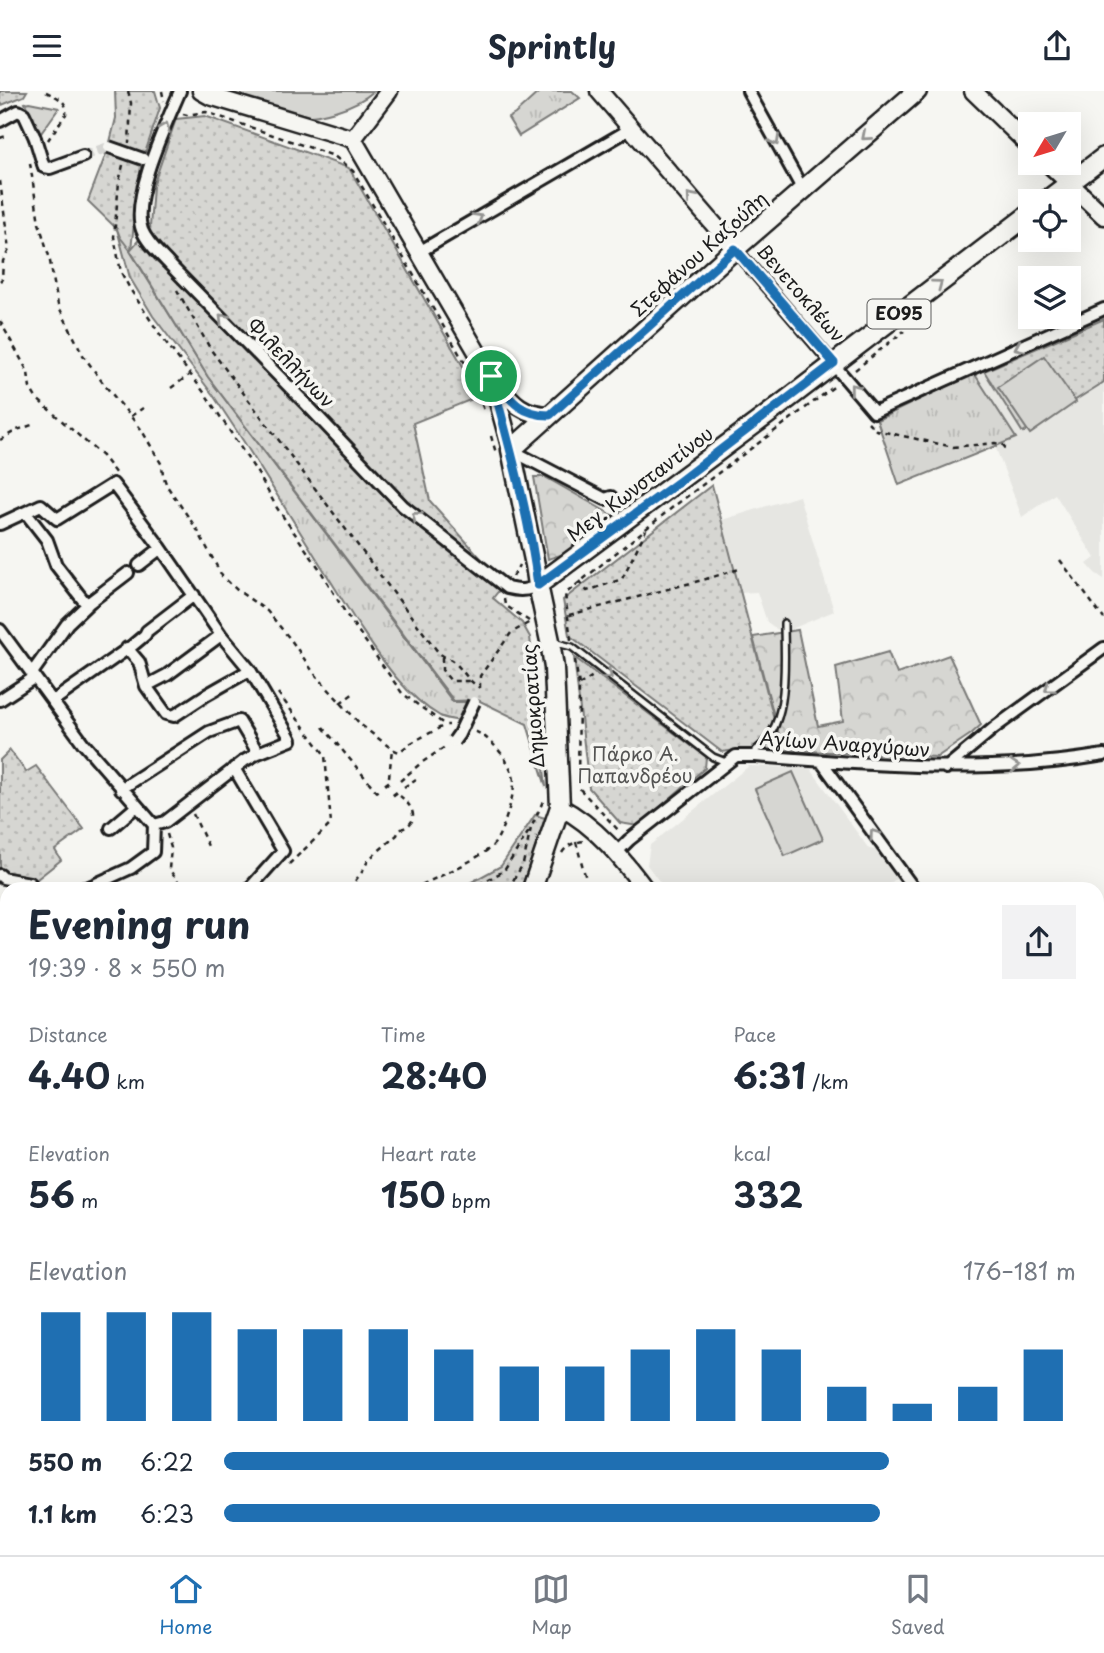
<!DOCTYPE html>
<meta charset="utf-8">
<style>
:root{--surface:#fff;--page:#f2f2f3;--text:#1f2937;--muted:#747a83;--line:#e0e1e3;--accent:#1f6fb2}
body{margin:0;font-family:"Playpen Sans",sans-serif;background:var(--page);color:var(--text);height:100vh;display:flex;flex-direction:column;font-size:26px;white-space:nowrap}
*{box-sizing:border-box;margin:0}
p{font-size:23px;color:var(--muted)}
.icon{flex:none;width:38px;height:38px;fill:none;stroke:currentColor;stroke-width:2;stroke-linecap:round;stroke-linejoin:round}
.map{position:relative;flex:1;overflow:hidden}
.panel{position:absolute;left:0px;top:791px;width:1104px;height:674px;display:flex;flex-direction:column;background:var(--surface);border-radius:21px 21px 0 0;box-shadow:0 7px 28px #0002}
.panel>*{flex:none}
.needle{width:46px;rotate:232deg}
.buttons{position:absolute;left:1018px;top:21px;display:grid;gap:14px}
.buttons a{display:grid;place-items:center;width:63px;height:63px;border-radius:0px;background:var(--surface);box-shadow:0 7px 28px #0002;font-size:35px}
.pin{position:absolute;display:grid;place-items:center;width:60px;height:60px;color:#fff;margin:-30px;border:4px solid #fff;border-radius:50%;box-shadow:0 2px 7px #0007}
.round{display:grid;place-items:center;flex:none;width:74px;height:74px;border-radius:0px;background:var(--page)}
.head{display:flex;align-items:center;justify-content:space-between;height:119px;padding:0 28px}
h1{font-size:38px;font-weight:700;line-height:52px}
.stats{display:grid;grid-template-columns:repeat(3,1fr);gap:10px;height:119px;padding:7px 28px}
.stats div{display:grid;align-content:center}
.stats b{font-size:35px;font-weight:700}
.stats small{font-size:19px;font-weight:400}
.stats p{font-size:19px}
.chart{height:196px;padding:14px 28px}
.chart p{display:flex;justify-content:space-between}
.chart svg{width:100%;height:126px;margin-top:7px;stroke:var(--accent);stroke-width:6}
ul{padding:0 28px;list-style:none;font-size:23px}
li{display:grid;grid-template-columns:112px 84px 1fr;align-items:center;height:52px}
li i{height:18px;border-radius:9px;background:var(--accent)}
header{display:flex;justify-content:space-between;align-items:center;height:91px;padding:0 28px;background:var(--surface);font-size:32px;font-weight:700}
.dock{display:flex;justify-content:space-around;align-items:center;height:98px;border-top:2px solid var(--line);background:var(--surface);font-size:19px;color:var(--muted)}
.dock a{display:grid;justify-items:center;gap:4px}
.dock .current{color:var(--accent)}
.map>svg:first-child{display:block}
.built{fill:#e6e6e2}
.grass{fill:url(#grass-tufts);stroke:#797977;stroke-width:2}
.forest{fill:url(#forest-crowns);stroke:#797977;stroke-width:2}
.park{fill:url(#park-dots);stroke:#797977;stroke-width:2}
.pitch{fill:#d6d6d2;stroke:#797977;stroke-width:2}
.lines{fill:none;stroke-linecap:round;stroke-linejoin:round}
.street-tunnel{stroke:#d5d5d2;stroke-width:10;stroke-dasharray:10 5;stroke-linecap:butt}
.lane-casing{stroke:#1c1c1c;stroke-width:10}
.street-casing{stroke:#1c1c1c;stroke-width:16}
.secondary-casing{stroke:#1c1c1c;stroke-width:21}
.primary-casing{stroke:#1c1c1c;stroke-width:23}
.path{stroke:#1c1c1c;stroke-width:2.5;stroke-dasharray:5 5;stroke-linecap:butt}
.lane{stroke:#f6f6f2;stroke-width:5}
.street{stroke:#f6f6f2;stroke-width:10}
.secondary{stroke:#f6f6f2;stroke-width:16}
.primary{stroke:#f6f6f2;stroke-width:18}
.street-bridge-casing{stroke:#1c1c1c;stroke-width:16;stroke-linecap:butt}
.street-bridge{stroke:#f6f6f2;stroke-width:10}
.oneway{stroke:#949492}
.route-casing{stroke:#fff;stroke-width:14}
.route{stroke:#1f6fb2;stroke-width:9}
.labels{text-anchor:middle;stroke-width:7;stroke-linejoin:round;paint-order:stroke}
.shield{fill:#f6f6f2;stroke:#5d5d5c;stroke-width:2}
.shield-label{font-size:18px;font-weight:bold;fill:#1c1c1c}
.street-label{font-size:19px;fill:#1c1c1c;stroke:#f6f6f2}
.park-label{font-size:19px;fill:#545453;stroke:#f6f6f2}
</style>
<header><svg class="icon" aria-label="menu" viewBox="0 0 24 24"><path d="M4 6h16M4 12h16M4 18h16"/></svg>Sprintly<svg class="icon" aria-label="share" viewBox="0 0 24 24"><path d="M12 15V3M7 8l5-5 5 5M5 13v7h14v-7"/></svg></header>
<div class="map">
<svg width="1104" height="1464" viewBox="0 0 1104 1464">
<defs>
<pattern id="grass-tufts" width="24" height="20" patternUnits="userSpaceOnUse" patternTransform="scale(1.75)"><rect width="24" height="20" fill="#d6d6d2"/><path d="M3 7l-1-3M5 7V3M7 7l1-3M15 17l-1-3M17 17v-4M19 17l1-3" fill="none" stroke="#b7b7b4"/></pattern>
<pattern id="forest-crowns" width="20" height="18" patternUnits="userSpaceOnUse" patternTransform="scale(1.75)"><rect width="20" height="18" fill="#d6d6d2"/><path d="M2 6a3 3 0 1 1 6 0M12 15a3 3 0 1 1 6 0" fill="none" stroke="#b7b7b4"/></pattern>
<pattern id="park-dots" width="8" height="8" patternUnits="userSpaceOnUse" patternTransform="scale(1.75)"><rect width="8" height="8" fill="#d6d6d2"/><path d="M2 2h.1M6 6h.1" fill="none" stroke="#b7b7b4" stroke-width="1.8" stroke-linecap="round"/></pattern>
</defs>
<rect width="100%" height="100%" fill="#f6f6f2"/>
<filter id="ink" filterUnits="userSpaceOnUse"><feTurbulence type="fractalNoise" baseFrequency=".0143" numOctaves="2"/><feDisplacementMap in="SourceGraphic" scale="14" xChannelSelector="R" yChannelSelector="G"/><feConvolveMatrix kernelMatrix="1 2 1 2 8 2 1 2 1" color-interpolation-filters="sRGB"/></filter>
<g filter="url(#ink)">
<path class="built" d="M 1104,224 L 1104,488 L 1095,482 L 1087,473 L 1095,467 L 1055,403 L 1022,426 L 995,355 L 1016,347 L 974,282 Z
M 799,405 L 834,520 L 782,542 L 767,531 L 757,501 L 740,502 L 719,430 Z
M 749,675 L 810,677 L 869,758 L 876,759 L 896,788 L 882,798 L 665,798 L 647,774 L 650,754 Z"/>
<path class="grass" d="M 540,0 L 572,0 L 580,7 L 519,45 L 508,27 L 515,23 Z
M 29,11 L 59,17 L 39,45 L 25,12 Z
M 142,71 L 130,160 L 208,286 L 453,611 L 469,611 L 461,630 C 454,629 446,628 440,625 C 403,604 378,563 355,529 L 244,351 L 213,304 L 153,225 L 130,187 L 117,138 Z
M 974,282 L 1016,347 L 899,394 L 877,329 Z"/>
<path class="forest" d="M 534,386 L 545,386 L 614,425 L 564,463 L 548,468 Z
M 798,539 L 818,635 L 843,630 L 836,576 L 888,561 L 897,583 L 949,564 L 981,634 L 971,643 L 937,666 L 783,659 L 753,546 Z"/>
<path class="park" d="M 0,0 L 27,0 L 24,5 L 2,14 L 0,10 Z
M 115,0 L 155,0 L 160,17 L 141,74 L 131,158 L 150,136 L 153,95 L 176,28 L 205,25 L 349,77 L 468,284 L 475,307 L 413,332 L 430,410 L 504,493 L 493,507 L 522,532 L 530,546 L 546,696 L 527,633 L 478,609 L 454,610 L 208,286 L 130,159 L 120,146 L 117,138 L 88,110 L 109,55 L 116,27 Z
M 1104,228 L 1104,291 L 1023,342 L 984,280 Z
M 712,394 L 782,658 L 736,659 L 722,661 L 569,544 L 563,509 Z
M 574,566 L 706,666 L 705,677 L 638,735 L 620,732 L 589,697 Z
M 10,659 L 26,681 L 36,675 L 84,738 L 55,759 L 61,769 L 32,792 L 5,786 L 0,779 L 0,669 Z
M 535,724 L 545,727 L 521,798 L 459,798 L 501,775 Z
M 129,1458 L 214,1458 L 207,1464 L 127,1464 Z"/>
<path class="pitch" d="M 225,0 L 374,0 C 355,17 316,28 292,25 C 273,22 241,10 225,0 Z
M 1044,265 L 1076,311 L 1030,343 L 998,296 Z
M 793,681 L 823,748 L 785,765 L 755,698 Z"/>
<g class="lines">
<path class="street-tunnel" d="M 83,65 L 109,56"/>
<defs>
<path id="lane" d="M 553,551 L 572,556 L 713,666 L 726,671
M 756,665 L 756,659 C 791,635 784,570 784,532"/>
<path id="street" d="M 180,0 C 167,31 130,108 142,139 C 147,152 160,163 169,173 L 306,313 L 403,415 L 507,497 C 519,500 527,500 538,494
M 748,0 L 803,99
M 0,30 L 18,20 L 24,23 L 35,47
M 43,73 L 44,76 L 50,77 L 83,65
M 735,158 L 874,321 L 1104,218
M 419,161 L 632,37
M 511,359 L 605,408 L 611,406
M 26,422 L 47,449 L 56,474 L 87,514
M 0,433 L 41,414 L 57,428 L 113,393 L 161,457 L 221,544 L 250,579 L 289,645 L 291,649 L 258,662 L 244,670 L 165,731 L 154,734
M 139,474 L 161,457
M 0,539 L 83,652 L 154,734
M 127,557 L 139,571 L 146,595 L 166,623 L 174,625 L 206,604 L 250,579
M 32,582 L 67,533 L 90,511 L 128,482
M 146,595 L 167,584 L 221,544
M 0,609 L 35,586
M 53,610 L 133,554 L 145,544 L 147,540 L 194,504
M 821,670 L 914,798
M 234,677 L 283,760 L 249,798
M 946,677 L 994,637 L 1104,557
M 121,698 L 209,641 L 239,630 L 258,662
M 111,737 L 137,715
M 617,761 L 629,749 L 736,665 L 756,665 C 873,674 988,684 1104,664
M 0,784 L 3,787 L 30,792 L 33,798
M 81,798 L 87,797 L 131,777 L 153,761 L 154,734
M 1097,864 L 1104,859
M 0,924 L 7,920
M 0,978 L 7,971
M 0,1023 L 7,1033
M 0,1120 L 7,1130
M 1097,1190 L 1104,1186
M 0,1226 L 7,1221
M 360,1458 L 367,1464"/>
<path id="secondary" d="M 201,0 L 210,5 L 353,48
M 599,0 L 735,158
M 973,0 L 1031,56
M 353,48 L 491,285 L 511,359
M 353,48 L 389,0
M 1048,72 L 1104,125
M 493,288 C 511,309 520,324 550,324
M 560,716 C 596,735 621,766 645,798
M 1097,1118 L 1104,1110
M 866,1458 L 870,1464
M 283,1464 L 294,1458"/>
<path id="primary" d="M 1046,110 L 1104,66
M 538,494 L 767,324 L 1031,122
M 532,798 L 560,716 L 554,577 L 550,550 L 538,494 L 535,474 L 511,359 L 735,158 L 917,0
M 239,1464 L 244,1458"/>
</defs>
<use href="#lane" class="lane-casing"/>
<use href="#street" class="street-casing"/>
<use href="#secondary" class="secondary-casing"/>
<use href="#primary" class="primary-casing"/>
<path class="path" d="M 128,0 L 131,12 L 129,52
M 162,0 L 164,10
M 46,1 C 57,6 68,10 66,23 L 48,49
M 183,23 L 187,24 L 206,21 L 334,65 L 353,80 L 470,281 L 485,322
M 0,47 L 9,44
M 30,72 L 39,132 L 49,165 L 58,214 L 83,264 L 103,292 L 141,338 L 162,374 L 163,384 L 167,395 L 198,440 L 222,485 L 237,499 L 267,520 L 291,549 L 314,582 L 361,634 L 392,658 L 399,661 L 411,652 L 445,634
M 123,74 L 119,91 L 114,146 L 121,181 L 130,198 L 161,245 L 206,304 L 260,386 L 277,417 L 319,477 L 346,523 L 385,578 L 402,602 L 445,634 L 449,634
M 0,90 L 9,159 L 3,170 L 2,188 L 0,190
M 177,199 L 211,259 L 435,557 C 443,568 447,565 454,571 C 464,580 467,589 480,597
M 0,230 L 28,281 L 30,297 L 36,307 L 102,365 L 116,383
M 855,279 L 904,240
M 171,297 L 189,284
M 131,325 L 143,317
M 868,331 L 876,339 L 953,356 L 995,352 L 1003,354 L 1009,361
M 491,345 L 496,362
M 0,349 L 17,339 L 35,333
M 1060,469 L 1104,528
M 513,486 L 519,474
M 580,490 L 587,500 L 622,488 L 646,439
M 504,508 L 505,514 L 529,530
M 569,524 L 706,488 L 739,478
M 571,549 L 565,503 L 673,416 L 836,294
M 442,566 L 442,579 L 451,590 L 469,590
M 575,569 L 579,594 L 578,696 L 620,741
M 579,594 L 593,585
M 480,597 L 480,585 L 511,542 L 530,531
M 278,602 L 325,664 L 331,733 L 288,774
M 340,612 L 354,602
M 323,636 L 378,702
M 389,686 L 392,658
M 400,690 L 421,672 L 445,656
M 404,696 L 416,688
M 193,723 L 208,755
M 167,743 L 171,757 L 169,778 L 183,798
M 576,751 L 586,788
M 562,762 C 568,753 575,751 586,750
M 349,798 L 362,781 L 369,768 L 397,744 L 399,739 C 421,732 414,716 400,705
M 413,798 C 433,788 481,768 494,753 C 502,743 514,706 514,692 C 515,675 489,643 473,640
M 470,798 L 504,780 L 529,740
M 508,798 L 523,773 L 531,737 L 544,708
M 0,1360 L 7,1355
M 188,1458 L 192,1464
M 83,1464 L 84,1458
M 137,1464 L 140,1458
M 208,1464 L 210,1458
M 313,1464 L 324,1458"/>
<use href="#lane" class="lane"/>
<use href="#street" class="street"/>
<use href="#secondary" class="secondary"/>
<use href="#primary" class="primary"/>
<defs>
<path id="street-bridge" d="M 35,47 L 43,73
M 109,56 L 143,68
M 454,650 L 459,643 L 474,611
M 389,699 L 393,696"/>
</defs>
<use href="#street-bridge" class="street-bridge-casing"/>
<use href="#street-bridge" class="street-bridge"/>
</g>
<defs><path id="oneway-chevron" d="M-2-3.5L2.5 0L-2 3.5" fill="none" stroke-width="1.6" stroke-linecap="round" stroke-linejoin="round" transform="scale(1.75)"/></defs>
<g class="oneway">
<use href="#oneway-chevron" transform="translate(165 36) rotate(-68)"/>
<use href="#oneway-chevron" transform="translate(866 45) rotate(139)"/>
<use href="#oneway-chevron" transform="translate(775 50) rotate(61)"/>
<use href="#oneway-chevron" transform="translate(691 106) rotate(-131)"/>
<use href="#oneway-chevron" transform="translate(478 127) rotate(-30)"/>
<use href="#oneway-chevron" transform="translate(938 193) rotate(-37)"/>
<use href="#oneway-chevron" transform="translate(223 227) rotate(-134)"/>
<use href="#oneway-chevron" transform="translate(1019 256) rotate(156)"/>
<use href="#oneway-chevron" transform="translate(854 297) rotate(-129)"/>
<use href="#oneway-chevron" transform="translate(416 425) rotate(-142)"/>
<use href="#oneway-chevron" transform="translate(608 584) rotate(38)"/>
<use href="#oneway-chevron" transform="translate(1049 597) rotate(144)"/>
<use href="#oneway-chevron" transform="translate(1015 675) rotate(-4)"/>
<use href="#oneway-chevron" transform="translate(874 743) rotate(-126)"/>
</g>
</g>
<g class="lines" filter="url(#ink)">
<defs>
<path id="route" d="M 735,158 L 834,272 L 680,390 L 538,494 C 529,423 509,354 491,285 C 509,307 519,324 550,324 Z"/>
</defs>
<use href="#route" class="route-casing"/>
<use href="#route" class="route"/>
</g>
<g class="labels">
<rect class="shield" x="867.5" y="208.5" width="63" height="29" rx="5"/>
<g class="shield-label">
<text x="899" y="229">ΕΟ95</text>
</g>
<g class="street-label">
<text transform="translate(699 163) rotate(-42)" y="7">Στεφάνου Καζούλη</text>
<text transform="translate(801 202) rotate(49)" y="7">Βενετοκλέων</text>
<text transform="translate(291 272) rotate(46)" y="7">Φιλελλήνων</text>
<text transform="translate(640 393) rotate(-37)" y="7">Μεγ. Κωνσταντίνου</text>
<text transform="translate(533 615) rotate(-94)" y="7">Δημοκρατίας</text>
<text transform="translate(845 653) rotate(4)" y="7">Αγίων Αναργύρων</text>
</g>
<g class="park-label">
<text x="635" y="670">Πάρκο Α.<tspan x="635" dy="22">Παπανδρέου</tspan></text>
</g>
</g>
</svg>
<div class="buttons">
<a><svg class="needle" viewBox="-14 -14 28 28"><path d="M0-13l5 13h-10z" fill="#e53935"/><path d="M0 13l5-13h-10z" fill="#747a83"/></svg></a>
<a><svg class="icon" aria-label="locate" viewBox="0 0 24 24"><circle cx="12" cy="12" r="6"/><path d="M12 2v4M12 18v4M2 12h4M18 12h4"/></svg></a>
<a><svg class="icon" aria-label="layers" viewBox="0 0 24 24"><path d="M12 4l9 5-9 5-9-5zM3 14l9 5 9-5"/></svg></a>
</div>
<div class="pin" style="left:491px;top:285px;background:#1e9e55"><svg class="icon" aria-label="arrive" viewBox="0 0 24 24"><path d="M6 21V4h12l-3 4 3 4H6"/></svg></div>
<section class="panel">
<div class="head"><div><h1>Evening run</h1><p>19:39 · 8 × 550 m</p></div><a class="round"><svg class="icon" aria-label="share" viewBox="0 0 24 24"><path d="M12 15V3M7 8l5-5 5 5M5 13v7h14v-7"/></svg></a></div>
<div class="stats">
<div><p>Distance</p><b>4.40<small> km</small></b></div>
<div><p>Time</p><b>28:40</b></div>
<div><p>Pace</p><b>6:31<small> /km</small></b></div>
</div>
<div class="stats">
<div><p>Elevation</p><b>56<small> m</small></b></div>
<div><p>Heart rate</p><b>150<small> bpm</small></b></div>
<div><p>kcal</p><b>332</b></div>
</div>
<div class="chart"><p><span>Elevation</span>176–181 m</p>
<svg viewBox="0 0 160 44" preserveAspectRatio="none"><path d="M5 44V6M15 44V6M25 44V6M35 44V12M45 44V12M55 44V12M65 44V19M75 44V25M85 44V25M95 44V19M105 44V12M115 44V19M125 44V32M135 44V38M145 44V32M155 44V19"/></svg>
</div>
<ul>
<li><b>550 m</b>6:22<i style="width:78%"></i></li>
<li><b>1.1 km</b>6:23<i style="width:77%"></i></li>
</ul>
</section>
</div>
<nav class="dock">
<a class="current"><svg class="icon" aria-label="home" viewBox="0 0 24 24"><path d="M3 11l9-7 9 7M6 9v11h12V9"/></svg>Home</a>
<a><svg class="icon" aria-label="map" viewBox="0 0 24 24"><path d="M3 6l6-2 6 2 6-2v14l-6 2-6-2-6 2zM9 4v14M15 6v14"/></svg>Map</a>
<a><svg class="icon" aria-label="saved" viewBox="0 0 24 24"><path d="M7 4h10v16l-5-4-5 4z"/></svg>Saved</a>
</nav>
